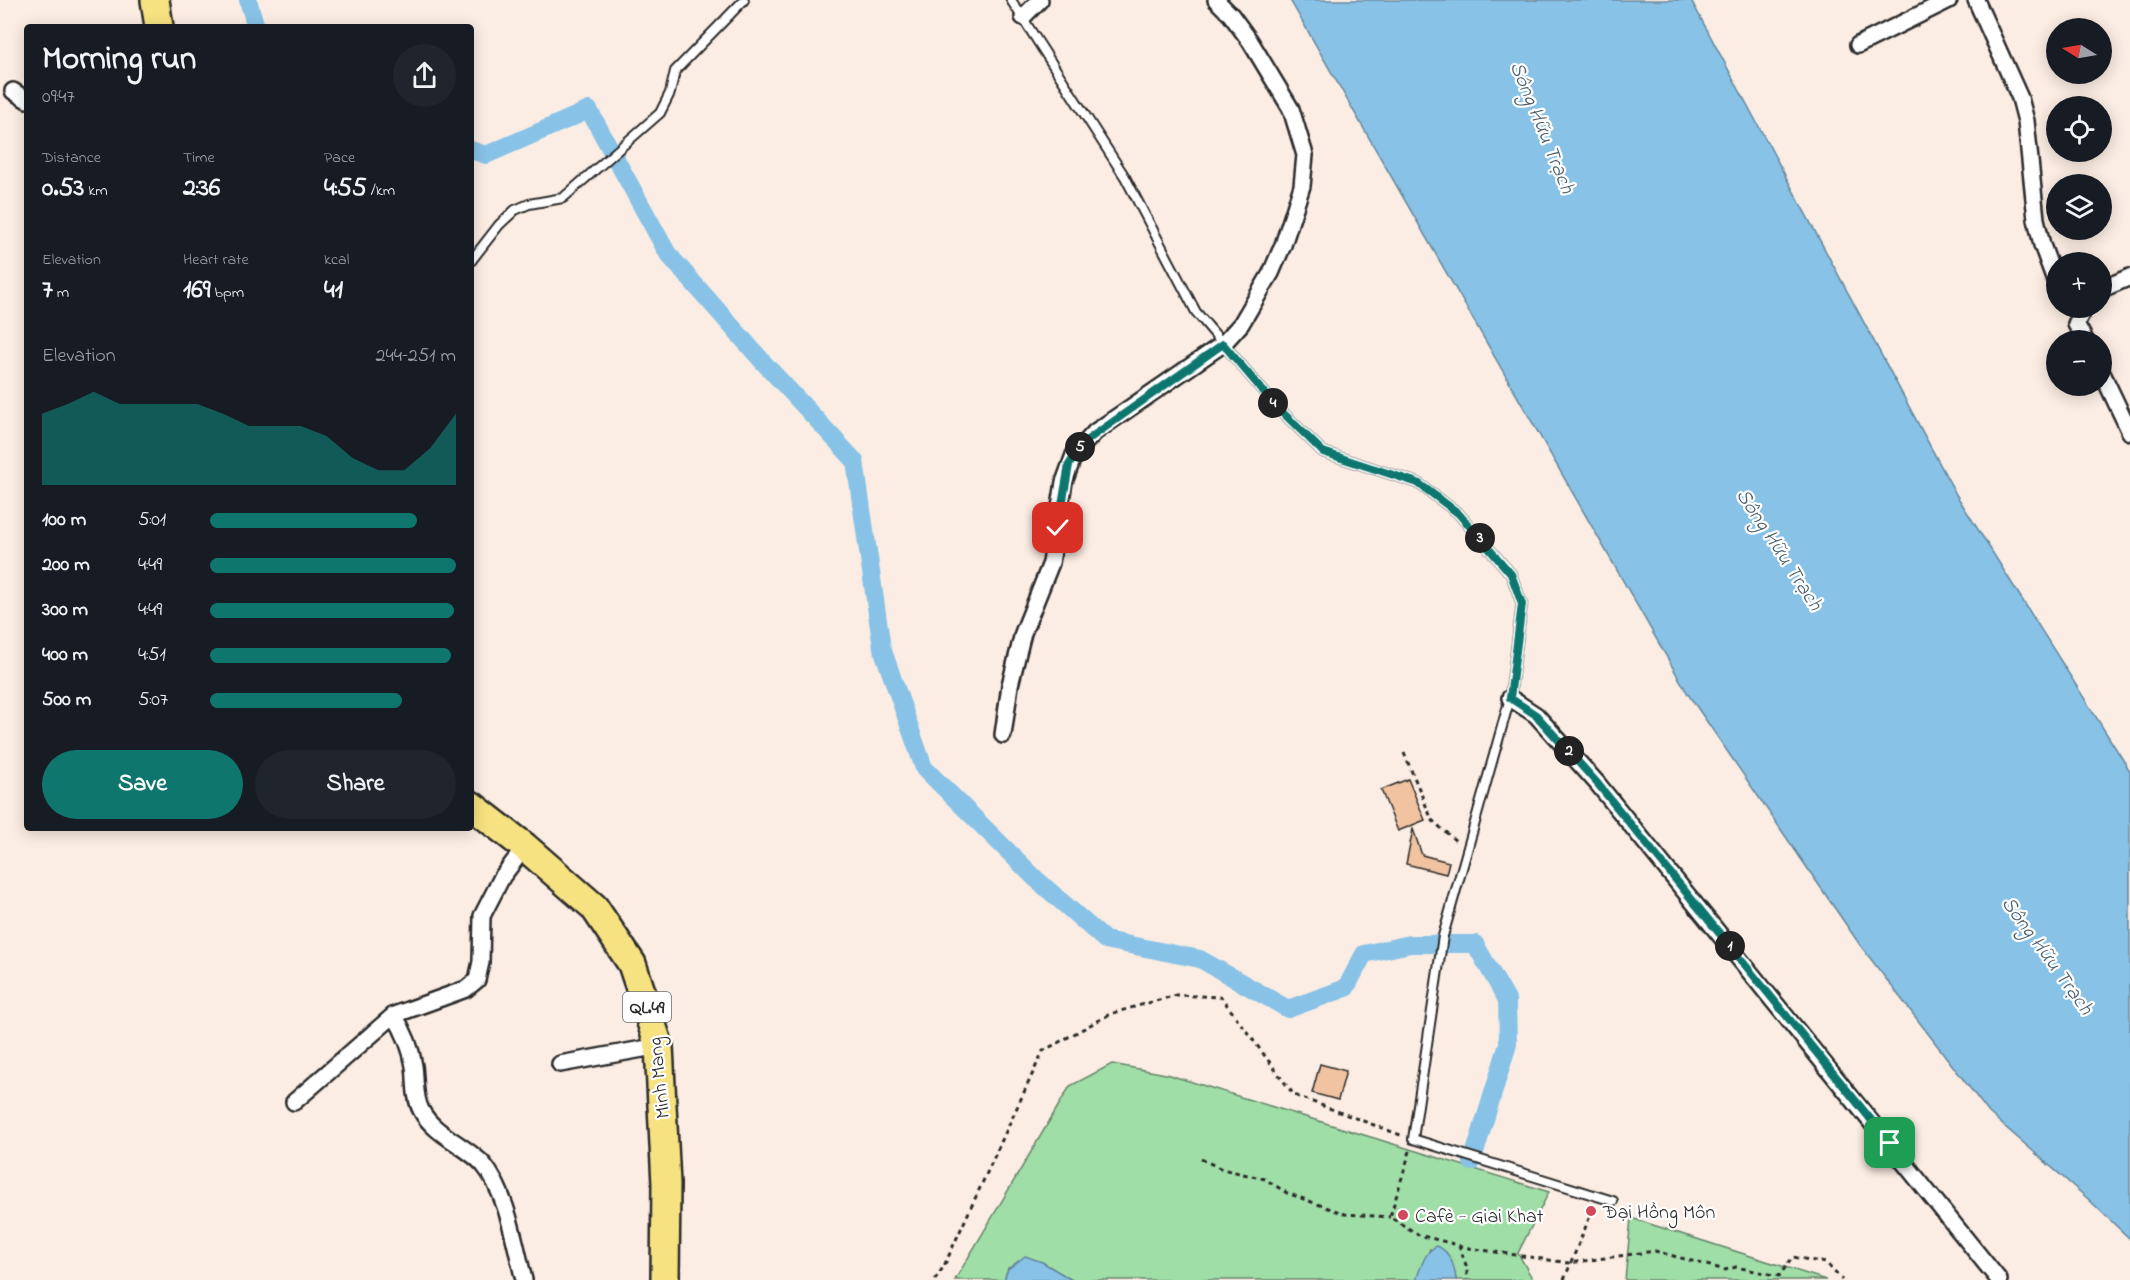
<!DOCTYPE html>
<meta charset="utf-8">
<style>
:root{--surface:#171b24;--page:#20242c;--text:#f1f3f6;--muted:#9ea1a6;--accent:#0f766e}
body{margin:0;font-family:"Indie Flower",sans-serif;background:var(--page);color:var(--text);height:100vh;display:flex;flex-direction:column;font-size:22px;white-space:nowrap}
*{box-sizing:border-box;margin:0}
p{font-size:20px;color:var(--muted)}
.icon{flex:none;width:33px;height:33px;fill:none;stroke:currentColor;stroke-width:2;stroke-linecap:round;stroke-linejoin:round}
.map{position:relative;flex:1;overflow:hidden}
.sheet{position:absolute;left:24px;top:24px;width:450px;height:807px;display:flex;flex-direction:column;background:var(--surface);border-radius:6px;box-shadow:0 3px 15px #0003}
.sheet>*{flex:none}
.needle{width:39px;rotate:281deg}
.fabs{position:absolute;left:2046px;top:18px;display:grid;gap:12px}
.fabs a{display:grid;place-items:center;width:66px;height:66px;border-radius:50%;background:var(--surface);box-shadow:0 3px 15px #0003;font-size:30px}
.pin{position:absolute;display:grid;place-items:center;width:51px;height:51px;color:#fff;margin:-26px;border-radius:12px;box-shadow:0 3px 9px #0006}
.km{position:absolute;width:30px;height:30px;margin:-15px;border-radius:50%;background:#222;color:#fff;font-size:16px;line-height:30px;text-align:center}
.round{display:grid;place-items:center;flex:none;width:63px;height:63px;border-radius:32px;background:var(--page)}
.headline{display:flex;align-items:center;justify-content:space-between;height:102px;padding:0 18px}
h1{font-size:33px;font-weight:700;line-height:45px}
.stats{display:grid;grid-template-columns:repeat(3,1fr);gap:9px;height:102px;padding:6px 18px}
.stats div{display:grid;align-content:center}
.stats b{font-size:26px;font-weight:700}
.stats small{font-size:16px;font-weight:400}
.stats p{font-size:16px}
.chart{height:168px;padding:12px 18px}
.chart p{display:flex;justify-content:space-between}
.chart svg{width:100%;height:108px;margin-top:6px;fill:var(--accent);opacity:.7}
.action{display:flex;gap:12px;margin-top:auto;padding:12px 18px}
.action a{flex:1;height:69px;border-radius:36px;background:var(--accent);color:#fff;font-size:24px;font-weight:700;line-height:69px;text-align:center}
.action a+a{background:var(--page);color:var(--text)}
ul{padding:0 18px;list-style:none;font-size:20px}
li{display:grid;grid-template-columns:96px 72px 1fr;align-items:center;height:45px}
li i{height:15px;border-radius:8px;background:var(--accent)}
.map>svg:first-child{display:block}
.green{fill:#9fdea7;stroke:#658469;stroke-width:1.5}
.water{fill:#88c2e7;stroke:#63869c;stroke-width:1.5}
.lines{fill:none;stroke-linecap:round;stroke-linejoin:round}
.canal{stroke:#88c2e7;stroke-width:18}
.building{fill:#f1c3a1;stroke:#2b2b2b;stroke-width:1.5}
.lane-casing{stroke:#2b2b2b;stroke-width:12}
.street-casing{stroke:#2b2b2b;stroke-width:20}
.highway-casing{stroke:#2b2b2b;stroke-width:32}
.path{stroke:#2b2b2b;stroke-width:3;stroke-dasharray:4.5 4.5;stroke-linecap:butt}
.lane{stroke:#fff;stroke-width:8}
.street{stroke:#fff;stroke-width:15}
.highway{stroke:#f7e281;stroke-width:27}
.route-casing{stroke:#fff;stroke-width:12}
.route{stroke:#0f766e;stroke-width:8}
.poi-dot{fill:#d1495b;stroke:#fff;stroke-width:2}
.labels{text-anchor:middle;stroke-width:4.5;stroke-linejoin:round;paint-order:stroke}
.shield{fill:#fff;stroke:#6b6b6b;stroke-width:1.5}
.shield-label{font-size:18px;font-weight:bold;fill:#2b2b2b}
.street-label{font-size:20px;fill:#2b2b2b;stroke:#fff}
.poi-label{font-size:20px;fill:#2b2b2b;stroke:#fff;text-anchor:start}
.water-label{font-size:21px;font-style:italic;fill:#4c606d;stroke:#fff}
</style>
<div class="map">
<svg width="2130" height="1280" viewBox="0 0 2130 1280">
<rect width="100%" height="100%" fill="#fbede3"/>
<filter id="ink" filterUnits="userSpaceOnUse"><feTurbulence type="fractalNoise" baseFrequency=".0167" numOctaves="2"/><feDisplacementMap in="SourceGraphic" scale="12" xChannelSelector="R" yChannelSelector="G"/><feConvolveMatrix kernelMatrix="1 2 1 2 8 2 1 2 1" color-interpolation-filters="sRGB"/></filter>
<g filter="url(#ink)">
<path class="green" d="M 1112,1064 L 1166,1074 L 1549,1192 L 1518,1253 L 1533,1280 L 1456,1280 L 1455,1273 L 1430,1249 L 1416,1280 L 1072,1280 L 1042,1262 L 1008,1268 L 1004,1280 L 955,1280 L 1070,1086 Z
M 1631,1218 L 1826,1280 L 1625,1280 Z"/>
<path class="water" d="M 1290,0 L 1691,0 L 1957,496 L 2130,771 L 2130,1239 L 2087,1198 L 1989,1113 L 1860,945 L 1688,694 Z
M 1437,1246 C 1450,1251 1455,1267 1456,1280 L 1416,1280 C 1421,1268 1424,1251 1437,1246 Z
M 1025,1256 L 1042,1262 L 1072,1280 L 1004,1280 L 1008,1269 Z"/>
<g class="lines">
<path class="canal" d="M 248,0 L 256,27
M 471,150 L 486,155 L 589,110 L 668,254 L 764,363 L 855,461 L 882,648 L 924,768 L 1036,879 L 1105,940 L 1200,959 L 1288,1009 L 1346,988 L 1364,954 L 1410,944 L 1475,944 L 1507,1000 L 1508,1044 L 1472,1162"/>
</g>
<path class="building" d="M 1408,779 L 1425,820 L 1398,831 L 1381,790 Z
M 1413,829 L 1422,855 L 1449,862 L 1446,874 L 1406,864 Z
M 1320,1064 L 1346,1071 L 1338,1100 L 1312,1093 Z"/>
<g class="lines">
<defs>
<path id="lane" d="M 1011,0 L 1125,177 L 1196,312 L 1275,405 L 1323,452 L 1418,483 L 1458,513 L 1511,574 L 1522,604 L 1510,698 L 1443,936 L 1413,1139 L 1613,1201
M 471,261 L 499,225 L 515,210 L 529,204 L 563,198 L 660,113 L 670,93 L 675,71 L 744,0"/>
<path id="street" d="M 1976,0 L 2020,98 L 2026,121 L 2036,219 L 2042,245 L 2056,283
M 1023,17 L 1040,0
M 1858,45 L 1949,0
M 13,91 L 27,100
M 2102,289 L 2130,277
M 2084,308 L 2076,324 L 2085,340
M 2102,373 L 2130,432
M 1510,698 L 1536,715 L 1597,783 L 1999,1280
M 1003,735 L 1010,685 L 1023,633 L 1051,563 L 1064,482 L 1074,455 L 1095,432 L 1223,344 L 1241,324 L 1271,273 L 1283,245 L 1302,186 L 1305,155 L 1291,109 L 1250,41 L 1231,15 L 1216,0
M 394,1015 C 404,1031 411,1047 414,1066 C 416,1081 414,1097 421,1110 C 433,1134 465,1145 483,1164 C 507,1192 515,1245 524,1280
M 560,1064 L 659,1046
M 294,1102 L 394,1015 L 466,989 L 477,980 L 481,962 L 482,916 L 502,877 L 525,847"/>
<path id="highway" d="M 155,0 L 159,27
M 471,805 L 525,847 L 594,907 L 632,964 L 659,1046 L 666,1184 L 665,1280"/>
</defs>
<use href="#lane" class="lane-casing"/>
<use href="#street" class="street-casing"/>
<use href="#highway" class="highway-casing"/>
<path class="path" d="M 1404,753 L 1432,820 L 1458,843
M 1410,1151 L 1390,1217 L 1419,1235 L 1469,1248 L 1569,1263 L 1655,1251 L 1725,1270 L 1736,1267 L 1779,1276 L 1793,1257 L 1826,1263 L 1842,1280
M 1201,1159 L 1222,1169 L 1265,1179 L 1287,1193 L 1345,1214 L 1390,1217
M 1459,1245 L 1467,1268 L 1467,1280
M 935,1280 L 944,1266 L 1043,1051 L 1110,1014 L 1176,995 L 1221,997 L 1294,1095 L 1403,1136
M 1564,1280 L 1590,1216"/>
<use href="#lane" class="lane"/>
<use href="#street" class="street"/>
<use href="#highway" class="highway"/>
</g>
</g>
<g class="lines" filter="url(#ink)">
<defs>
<path id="route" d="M 1058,528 L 1069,465 L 1083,443 L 1223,344 L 1275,405 L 1323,452 L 1418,483 L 1458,513 L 1511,574 L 1522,604 L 1510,698 L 1536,715 L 1597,783 L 1890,1143"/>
</defs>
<use href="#route" class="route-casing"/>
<use href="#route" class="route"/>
</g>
<g class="poi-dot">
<circle cx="1591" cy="1211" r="6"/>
<circle cx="1403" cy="1215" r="6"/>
</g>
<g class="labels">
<rect class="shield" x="623" y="992" width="48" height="30" rx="4.5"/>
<g class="shield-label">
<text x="647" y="1013">QL.49</text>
</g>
<g class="street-label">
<text transform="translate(658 1078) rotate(-96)" y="7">Minh Mang</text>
</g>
<g class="poi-label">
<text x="1603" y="1218">Đại Hồng Môn</text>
<text x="1415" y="1222">Cafè - Giai Khat</text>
</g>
<g class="water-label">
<text transform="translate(1543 127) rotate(68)" y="7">Sông Hữu Trạch</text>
<text transform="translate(1780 549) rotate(57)" y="7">Sông Hữu Trạch</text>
<text transform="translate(2048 955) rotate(54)" y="7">Sông Hữu Trạch</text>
</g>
</g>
</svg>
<div class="fabs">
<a><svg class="needle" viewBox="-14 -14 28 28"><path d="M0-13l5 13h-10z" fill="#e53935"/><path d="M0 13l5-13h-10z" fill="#9ea1a6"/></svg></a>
<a><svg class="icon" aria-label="locate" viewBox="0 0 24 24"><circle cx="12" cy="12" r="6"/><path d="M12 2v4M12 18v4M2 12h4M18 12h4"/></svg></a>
<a><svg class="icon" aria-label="layers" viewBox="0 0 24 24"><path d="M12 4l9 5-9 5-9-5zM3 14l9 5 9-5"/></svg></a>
<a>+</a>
<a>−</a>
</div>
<div class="pin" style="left:1890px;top:1143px;background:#1e9e55"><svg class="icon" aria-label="arrive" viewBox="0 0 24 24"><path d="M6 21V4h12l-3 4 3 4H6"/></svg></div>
<div class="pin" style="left:1058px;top:528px;background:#d93025"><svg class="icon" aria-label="check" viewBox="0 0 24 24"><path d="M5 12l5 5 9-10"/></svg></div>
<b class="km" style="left:1730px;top:946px">1</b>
<b class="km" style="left:1569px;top:751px">2</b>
<b class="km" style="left:1480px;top:538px">3</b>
<b class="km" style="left:1273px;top:403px">4</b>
<b class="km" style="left:1080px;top:447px">5</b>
<section class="sheet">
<div class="headline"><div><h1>Morning run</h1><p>09:47</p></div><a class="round"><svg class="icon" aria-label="share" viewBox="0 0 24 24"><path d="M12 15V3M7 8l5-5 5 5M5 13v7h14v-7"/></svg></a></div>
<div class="stats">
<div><p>Distance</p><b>0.53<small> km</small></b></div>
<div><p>Time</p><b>2:36</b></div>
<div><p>Pace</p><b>4:55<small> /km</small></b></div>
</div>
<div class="stats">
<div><p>Elevation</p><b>7<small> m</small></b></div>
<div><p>Heart rate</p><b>169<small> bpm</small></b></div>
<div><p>kcal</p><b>41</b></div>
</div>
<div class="chart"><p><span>Elevation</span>244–251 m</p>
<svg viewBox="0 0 160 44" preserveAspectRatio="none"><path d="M0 44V15L10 11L20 6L30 11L40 11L50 11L60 11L70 15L80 20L90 20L100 20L110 24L120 33L130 38L140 38L150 29L160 15V44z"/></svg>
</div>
<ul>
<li><b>100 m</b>5:01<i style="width:84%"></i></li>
<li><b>200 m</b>4:49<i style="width:100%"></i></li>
<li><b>300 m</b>4:49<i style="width:99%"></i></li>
<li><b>400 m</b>4:51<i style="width:98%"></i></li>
<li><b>500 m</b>5:07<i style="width:78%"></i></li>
</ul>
<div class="action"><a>Save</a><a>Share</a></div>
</section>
</div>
